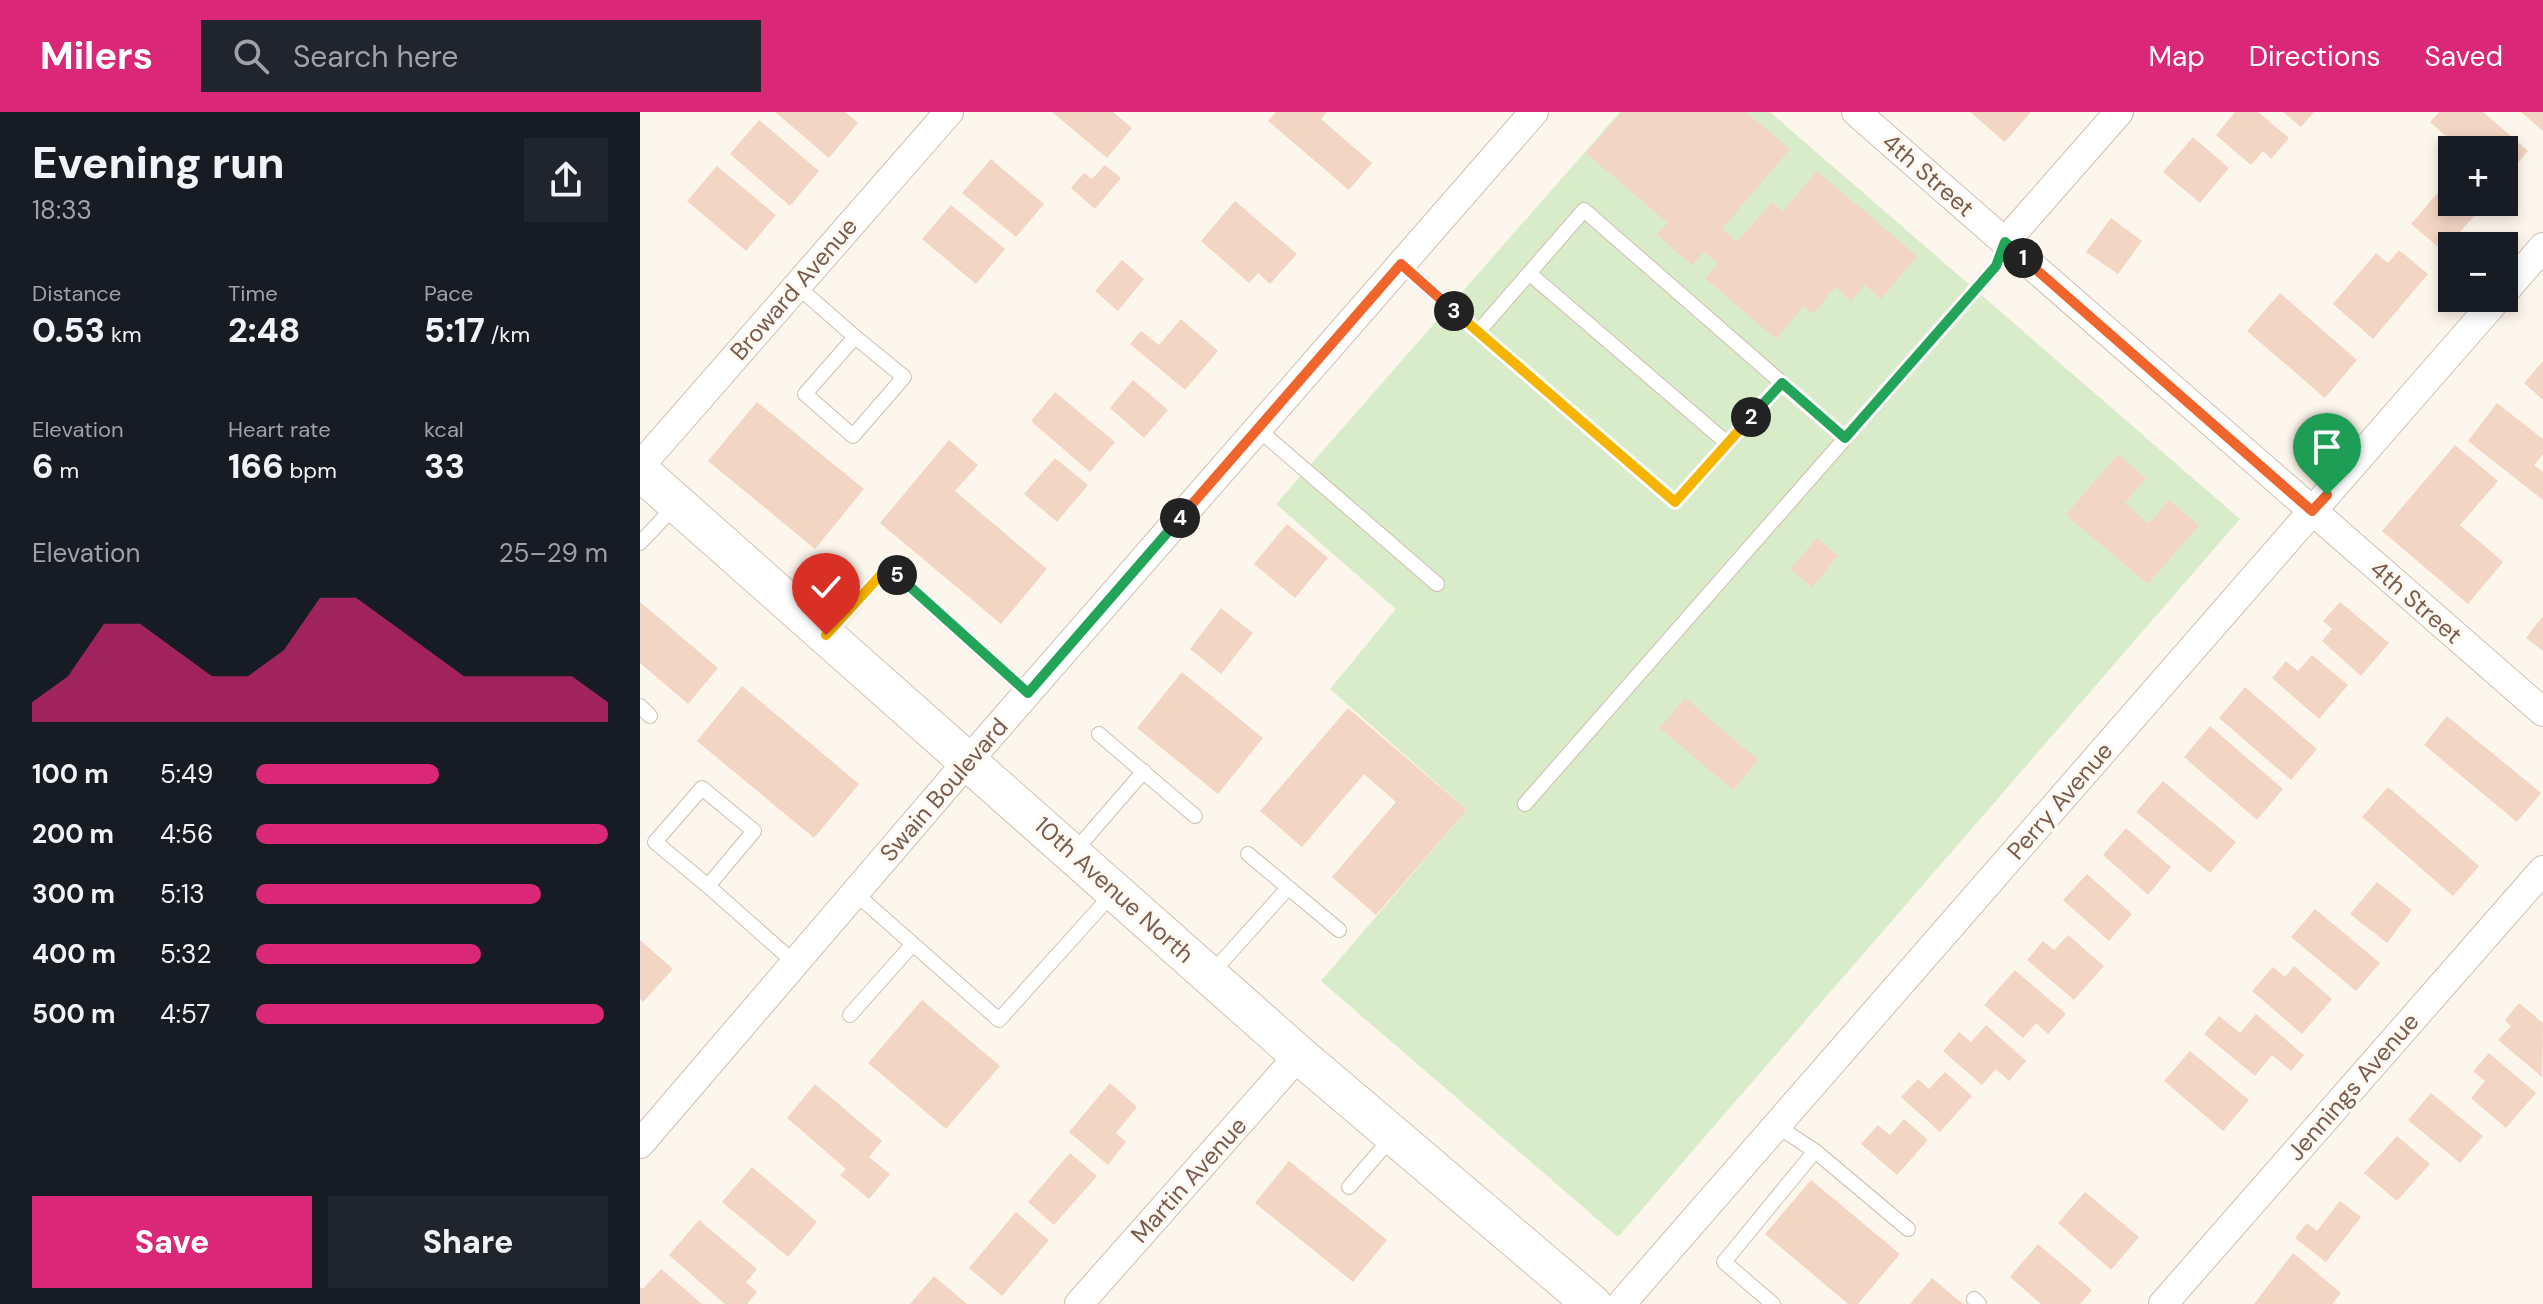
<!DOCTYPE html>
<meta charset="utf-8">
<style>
:root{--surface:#171b24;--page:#20242c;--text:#f1f3f6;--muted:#9ea1a6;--accent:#db2777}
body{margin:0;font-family:"DM Sans",sans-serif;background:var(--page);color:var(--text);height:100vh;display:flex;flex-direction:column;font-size:30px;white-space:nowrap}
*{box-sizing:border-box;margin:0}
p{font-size:26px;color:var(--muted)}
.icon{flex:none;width:44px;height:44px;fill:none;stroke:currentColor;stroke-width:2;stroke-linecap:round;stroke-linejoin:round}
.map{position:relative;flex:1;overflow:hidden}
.sheet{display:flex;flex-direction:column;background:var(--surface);width:640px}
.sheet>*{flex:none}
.fabs{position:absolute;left:1798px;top:24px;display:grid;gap:16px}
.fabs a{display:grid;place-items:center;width:80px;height:80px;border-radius:0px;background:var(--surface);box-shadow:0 4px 12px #0003;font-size:40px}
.pin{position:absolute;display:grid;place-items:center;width:68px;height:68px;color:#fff;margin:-82px -34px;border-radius:50% 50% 50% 0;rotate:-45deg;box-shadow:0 0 8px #0007}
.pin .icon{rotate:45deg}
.km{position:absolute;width:40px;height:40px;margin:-20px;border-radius:50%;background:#222;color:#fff;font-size:22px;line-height:40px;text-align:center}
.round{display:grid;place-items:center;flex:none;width:84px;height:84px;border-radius:0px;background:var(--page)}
.overview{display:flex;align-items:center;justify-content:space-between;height:136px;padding:0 32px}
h1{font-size:44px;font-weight:800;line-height:60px}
.metrics{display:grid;grid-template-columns:repeat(3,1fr);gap:12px;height:136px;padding:8px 32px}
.metrics div{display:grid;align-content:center}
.metrics b{font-size:34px;font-weight:800}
.metrics small{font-size:22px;font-weight:400}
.metrics p{font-size:22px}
.chart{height:224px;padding:16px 32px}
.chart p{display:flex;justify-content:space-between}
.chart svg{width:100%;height:144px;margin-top:8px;fill:var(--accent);opacity:.7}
.button{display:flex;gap:16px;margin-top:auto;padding:16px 32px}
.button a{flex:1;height:92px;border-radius:0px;background:var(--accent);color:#fff;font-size:32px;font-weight:800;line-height:92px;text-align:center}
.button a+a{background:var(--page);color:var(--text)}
ul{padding:0 32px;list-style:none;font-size:26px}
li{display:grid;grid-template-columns:128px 96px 1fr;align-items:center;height:60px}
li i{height:20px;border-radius:10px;background:var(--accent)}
header{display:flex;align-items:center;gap:48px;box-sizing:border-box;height:112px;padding:0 40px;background:var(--accent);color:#fff}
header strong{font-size:38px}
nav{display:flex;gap:44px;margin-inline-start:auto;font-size:28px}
.search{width:560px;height:72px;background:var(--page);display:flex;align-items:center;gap:20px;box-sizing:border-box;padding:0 28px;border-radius:0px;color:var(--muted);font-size:30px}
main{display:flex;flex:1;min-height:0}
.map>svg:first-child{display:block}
.green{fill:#d8ecc9}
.building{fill:#f3d5c3}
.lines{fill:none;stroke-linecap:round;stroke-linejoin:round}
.lane-casing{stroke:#d1beb0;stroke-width:16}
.street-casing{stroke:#d1beb0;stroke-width:30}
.secondary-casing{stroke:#d6c0b0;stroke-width:40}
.lane{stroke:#fff;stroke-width:14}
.street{stroke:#fff;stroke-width:28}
.secondary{stroke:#fff;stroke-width:38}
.split-1-casing{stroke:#fff;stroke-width:16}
.split-2-casing{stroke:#fff;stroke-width:16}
.split-3-casing{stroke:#fff;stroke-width:16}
.split-4-casing{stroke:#fff;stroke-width:16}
.split-5-casing{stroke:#fff;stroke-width:16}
.split-6-casing{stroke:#fff;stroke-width:16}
.split-1{stroke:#f0652b;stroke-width:10}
.split-2{stroke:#22a559;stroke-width:10}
.split-3{stroke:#f5b400;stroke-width:10}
.split-4{stroke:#f0652b;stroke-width:10}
.split-5{stroke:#22a559;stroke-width:10}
.split-6{stroke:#f5b400;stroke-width:10}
.labels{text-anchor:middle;stroke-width:7;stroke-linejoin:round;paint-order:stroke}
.street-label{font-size:24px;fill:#7a5c4d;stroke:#fffaf3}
</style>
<header>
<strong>Milers</strong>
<div class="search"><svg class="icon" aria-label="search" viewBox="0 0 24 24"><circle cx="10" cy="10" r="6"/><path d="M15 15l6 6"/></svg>Search here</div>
<nav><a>Map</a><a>Directions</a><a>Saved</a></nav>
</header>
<main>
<section class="sheet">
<div class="overview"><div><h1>Evening run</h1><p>18:33</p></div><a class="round"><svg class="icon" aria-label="share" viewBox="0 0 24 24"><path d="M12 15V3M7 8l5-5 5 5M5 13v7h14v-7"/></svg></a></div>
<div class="metrics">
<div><p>Distance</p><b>0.53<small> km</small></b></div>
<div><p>Time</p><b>2:48</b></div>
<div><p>Pace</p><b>5:17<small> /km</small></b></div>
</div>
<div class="metrics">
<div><p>Elevation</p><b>6<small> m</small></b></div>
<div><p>Heart rate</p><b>166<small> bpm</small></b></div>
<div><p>kcal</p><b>33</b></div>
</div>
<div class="chart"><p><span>Elevation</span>25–29 m</p>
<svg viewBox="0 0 160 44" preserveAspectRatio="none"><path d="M0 44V38L10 30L20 14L30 14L40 22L50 30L60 30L70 22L80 6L90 6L100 14L110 22L120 30L130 30L140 30L150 30L160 38V44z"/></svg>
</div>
<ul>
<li><b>100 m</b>5:49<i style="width:52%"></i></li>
<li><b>200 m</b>4:56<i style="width:100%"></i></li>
<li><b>300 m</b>5:13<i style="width:81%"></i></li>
<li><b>400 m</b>5:32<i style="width:64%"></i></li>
<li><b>500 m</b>4:57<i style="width:99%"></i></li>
</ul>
<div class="button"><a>Save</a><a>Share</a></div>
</section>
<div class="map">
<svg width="1903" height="1192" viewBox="0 0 1903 1192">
<rect width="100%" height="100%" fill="#fdf6ec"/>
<path class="green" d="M 980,0 L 1130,0 L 1600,407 L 978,1125 L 681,869 L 827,698 L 690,577 L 756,497 L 636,392 Z"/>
<path class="building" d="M 135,0 L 205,0 L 218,11 L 189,46 Z
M 412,0 L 473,0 L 492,16 L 467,46 Z
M 636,0 L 687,0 L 681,7 L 732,51 L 709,78 L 628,9 Z
M 982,0 L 1106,0 L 1150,37 L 1082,117 L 1097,130 L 1132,90 L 1143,99 L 1177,59 L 1277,144 L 1241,187 L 1225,173 L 1211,189 L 1195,175 L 1173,202 L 1164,194 L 1136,227 L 1065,166 L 1078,151 L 1064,140 L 1052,153 L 1017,123 L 1028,111 L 946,41 Z
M 1330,0 L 1391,0 L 1365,30 Z
M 1595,0 L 1618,0 L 1649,26 L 1631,47 L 1623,39 L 1611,53 L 1576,23 Z
M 1643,0 L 1674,0 L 1661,15 Z
M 1799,0 L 1843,0 L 1888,39 L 1864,67 L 1864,38 L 1822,38 L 1790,10 Z
M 1881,0 L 1903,0 L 1903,19 Z
M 119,8 L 179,59 L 150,94 L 90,42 Z
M 1553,25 L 1589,56 L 1560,91 L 1523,60 Z
M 351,47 L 404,92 L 376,125 L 322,81 Z
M 465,53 L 481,66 L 455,97 L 431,76 L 444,61 L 452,67 Z
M 77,54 L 136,103 L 106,139 L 47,89 Z
M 1802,76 L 1812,85 L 1812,90 L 1817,90 L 1834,104 L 1803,139 L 1771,112 Z
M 595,89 L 657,142 L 630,172 L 618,161 L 609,171 L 561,129 Z
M 311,93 L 365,137 L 336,172 L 282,127 Z
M 1471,106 L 1502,129 L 1478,162 L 1446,140 Z
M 1759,138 L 1788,162 L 1733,227 L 1693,192 L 1736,141 L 1748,151 Z
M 482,148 L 504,167 L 478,199 L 455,179 Z
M 1640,181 L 1717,248 L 1685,286 L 1607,219 Z
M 541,207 L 578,239 L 545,278 L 490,232 L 501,219 L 519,233 Z
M 1903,249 L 1903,288 L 1884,271 Z
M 493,268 L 528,298 L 504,326 L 470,296 Z
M 415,280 L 475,330 L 450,360 L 391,309 Z
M 117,290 L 224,377 L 175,437 L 68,349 Z
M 1857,291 L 1903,327 L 1903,342 L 1894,353 L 1903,360 L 1903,388 L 1828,329 Z
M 309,328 L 338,353 L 315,379 L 407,457 L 361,512 L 240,411 Z
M 1815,333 L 1858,369 L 1820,413 L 1863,450 L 1828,492 L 1742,419 Z
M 1478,342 L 1506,366 L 1485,391 L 1509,412 L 1529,388 L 1559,413 L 1508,472 L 1426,403 Z
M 415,346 L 448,373 L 417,410 L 384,382 Z
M 647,412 L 688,446 L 655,486 L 614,452 Z
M 1177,426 L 1198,444 L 1172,475 L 1150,457 Z
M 0,490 L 78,556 L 48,592 L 0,551 Z
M 1700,490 L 1749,531 L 1721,564 L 1682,529 L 1692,517 L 1683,509 Z
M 581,496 L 613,521 L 581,562 L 550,537 Z
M 1903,504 L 1903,539 L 1886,526 Z
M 1672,543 L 1708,573 L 1679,607 L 1632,566 L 1646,549 L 1658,559 Z
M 542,560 L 623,626 L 578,682 L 497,616 Z
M 102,574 L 219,672 L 174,726 L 57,629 Z
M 1605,575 L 1677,637 L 1651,668 L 1579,606 Z
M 1045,586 L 1118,648 L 1093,678 L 1020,616 Z
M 708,596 L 827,698 L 736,803 L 692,765 L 756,690 L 724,662 L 662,735 L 620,699 Z
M 1807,604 L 1901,681 L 1877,710 L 1784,633 Z
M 1570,614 L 1643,677 L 1617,708 L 1544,645 Z
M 1523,669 L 1596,730 L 1570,761 L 1496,700 Z
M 1748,675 L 1839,754 L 1813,784 L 1722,705 Z
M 1486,716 L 1531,755 L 1508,783 L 1463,743 Z
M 1447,762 L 1492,802 L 1469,829 L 1423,788 Z
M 1737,770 L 1772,798 L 1747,831 L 1710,802 Z
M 1675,797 L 1740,851 L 1716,879 L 1651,825 Z
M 1428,823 L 1464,854 L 1434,888 L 1387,848 L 1403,829 L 1414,838 Z
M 0,828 L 33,857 L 3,890 L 0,887 Z
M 1654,854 L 1692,887 L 1662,922 L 1612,879 L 1633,855 L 1645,865 Z
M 1375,858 L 1426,902 L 1408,922 L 1396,911 L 1383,926 L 1344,893 Z
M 282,888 L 360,954 L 306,1017 L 228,951 Z
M 1879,891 L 1903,911 L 1902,965 L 1858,928 L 1871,914 L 1865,908 Z
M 1616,902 L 1664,943 L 1651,959 L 1632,943 L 1615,964 L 1564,922 L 1579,904 L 1600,921 Z
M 1346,913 L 1386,949 L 1369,969 L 1356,957 L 1342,973 L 1303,939 L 1319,920 L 1331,930 Z
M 1550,939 L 1609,988 L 1583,1019 L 1524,969 Z
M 1849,941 L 1896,981 L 1866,1016 L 1831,986 L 1845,969 L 1833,959 Z
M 1305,960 L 1332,984 L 1300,1020 L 1261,985 L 1278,967 L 1289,977 Z
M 470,971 L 497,995 L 476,1021 L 486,1030 L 468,1053 L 429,1020 Z
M 175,972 L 242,1029 L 229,1045 L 250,1062 L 229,1087 L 200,1063 L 206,1057 L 147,1006 Z
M 1791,981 L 1843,1024 L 1820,1051 L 1768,1008 Z
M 1264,1007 L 1288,1028 L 1257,1063 L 1221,1032 L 1238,1013 L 1250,1023 Z
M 1757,1024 L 1790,1052 L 1757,1089 L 1724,1061 Z
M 430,1041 L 457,1064 L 414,1113 L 388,1090 Z
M 649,1049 L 747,1128 L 713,1170 L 615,1091 Z
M 112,1055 L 177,1110 L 148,1145 L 82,1090 Z
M 1171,1068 L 1260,1142 L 1218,1192 L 1208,1192 L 1125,1122 Z
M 1445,1080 L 1499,1125 L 1471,1158 L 1418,1111 Z
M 1700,1089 L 1721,1105 L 1686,1150 L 1655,1126 L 1667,1111 L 1677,1119 Z
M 376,1100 L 409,1128 L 362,1184 L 329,1156 Z
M 59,1108 L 117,1157 L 106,1170 L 117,1180 L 107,1192 L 85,1192 L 29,1143 Z
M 1398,1132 L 1452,1178 L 1440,1192 L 1401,1192 L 1370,1165 Z
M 1653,1141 L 1701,1181 L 1692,1192 L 1614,1192 Z
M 21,1157 L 62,1192 L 0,1192 L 0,1175 L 3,1177 Z
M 294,1164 L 327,1192 L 270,1192 Z
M 1292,1166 L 1323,1192 L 1270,1192 Z"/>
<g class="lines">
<defs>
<path id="lane" d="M 761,152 L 838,220 L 944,98 L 1205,326
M 889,161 L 1087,331
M 157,174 L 215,225 L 165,282 L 213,324 L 264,265 L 215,225
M 838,220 L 1035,390 L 1142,271
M 618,317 L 797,472
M 0,431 L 35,394
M 186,523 L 248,455 L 388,581
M 0,594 L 10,604
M 459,622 L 555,704
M 885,692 L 1356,154 L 1365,130
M 433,741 L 504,659
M 608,742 L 699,818
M 68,774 L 15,730 L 62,676 L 114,719 L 68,774 L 155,851
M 215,781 L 359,908 L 474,780
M 570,863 L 648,776
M 210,903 L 273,832
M 1175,1039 L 1268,1117
M 709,1075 L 753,1024
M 1334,1187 L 1339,1192
M 1133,1192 L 1084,1150 L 1175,1039 L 1137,1014"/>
<path id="street" d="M 1216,0 L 1903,600
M 1365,130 L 1479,0
M 1864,180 L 1903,135
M 0,354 L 309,0
M 0,1032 L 328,649 L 894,0
M 439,1192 L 659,943
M 981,1192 L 1858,186
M 1523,1192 L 1903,758"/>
<path id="secondary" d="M 0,359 L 659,943 L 952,1192"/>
</defs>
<use href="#lane" class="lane-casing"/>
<use href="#street" class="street-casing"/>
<use href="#secondary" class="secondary-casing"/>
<use href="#lane" class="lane"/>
<use href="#street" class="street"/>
<use href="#secondary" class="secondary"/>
</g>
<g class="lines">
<defs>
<path id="split-1" d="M 1383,146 L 1672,399 L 1687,383"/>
<path id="split-2" d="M 1111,305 L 1142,271 L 1205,326 L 1356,154 L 1365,130 L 1383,146"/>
<path id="split-3" d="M 814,199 L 1035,390 L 1111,305"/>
<path id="split-4" d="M 540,406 L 761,152 L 814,199"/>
<path id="split-5" d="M 257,463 L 388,581 L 540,406"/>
<path id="split-6" d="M 186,523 L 248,455 L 257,463"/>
</defs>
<use href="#split-1" class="split-1-casing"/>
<use href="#split-2" class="split-2-casing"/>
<use href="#split-3" class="split-3-casing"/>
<use href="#split-4" class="split-4-casing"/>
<use href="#split-5" class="split-5-casing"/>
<use href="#split-6" class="split-6-casing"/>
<use href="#split-1" class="split-1"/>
<use href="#split-2" class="split-2"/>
<use href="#split-3" class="split-3"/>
<use href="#split-4" class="split-4"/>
<use href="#split-5" class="split-5"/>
<use href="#split-6" class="split-6"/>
</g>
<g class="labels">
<g class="street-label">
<text transform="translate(1288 63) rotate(41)" y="8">4th Street</text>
<text transform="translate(154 177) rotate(-49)" y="8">Broward Avenue</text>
<text transform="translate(1776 490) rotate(41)" y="8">4th Street</text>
<text transform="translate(304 678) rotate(-49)" y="8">Swain Boulevard</text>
<text transform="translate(1420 689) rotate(-49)" y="8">Perry Avenue</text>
<text transform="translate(474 778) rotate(42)" y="8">10th Avenue North</text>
<text transform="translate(1713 975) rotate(-49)" y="8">Jennings Avenue</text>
<text transform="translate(549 1068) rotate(-48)" y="8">Martin Avenue</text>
</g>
</g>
</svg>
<div class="fabs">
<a>+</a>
<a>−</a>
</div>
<div class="pin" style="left:1687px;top:383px;background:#1e9e55"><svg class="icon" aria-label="arrive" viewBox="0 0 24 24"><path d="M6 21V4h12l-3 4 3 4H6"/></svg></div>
<div class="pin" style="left:186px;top:523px;background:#d93025"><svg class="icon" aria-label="check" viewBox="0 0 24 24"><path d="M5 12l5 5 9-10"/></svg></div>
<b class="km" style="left:1383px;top:146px">1</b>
<b class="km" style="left:1111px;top:305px">2</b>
<b class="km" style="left:814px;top:199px">3</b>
<b class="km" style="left:540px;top:406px">4</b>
<b class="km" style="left:257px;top:463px">5</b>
</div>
</main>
